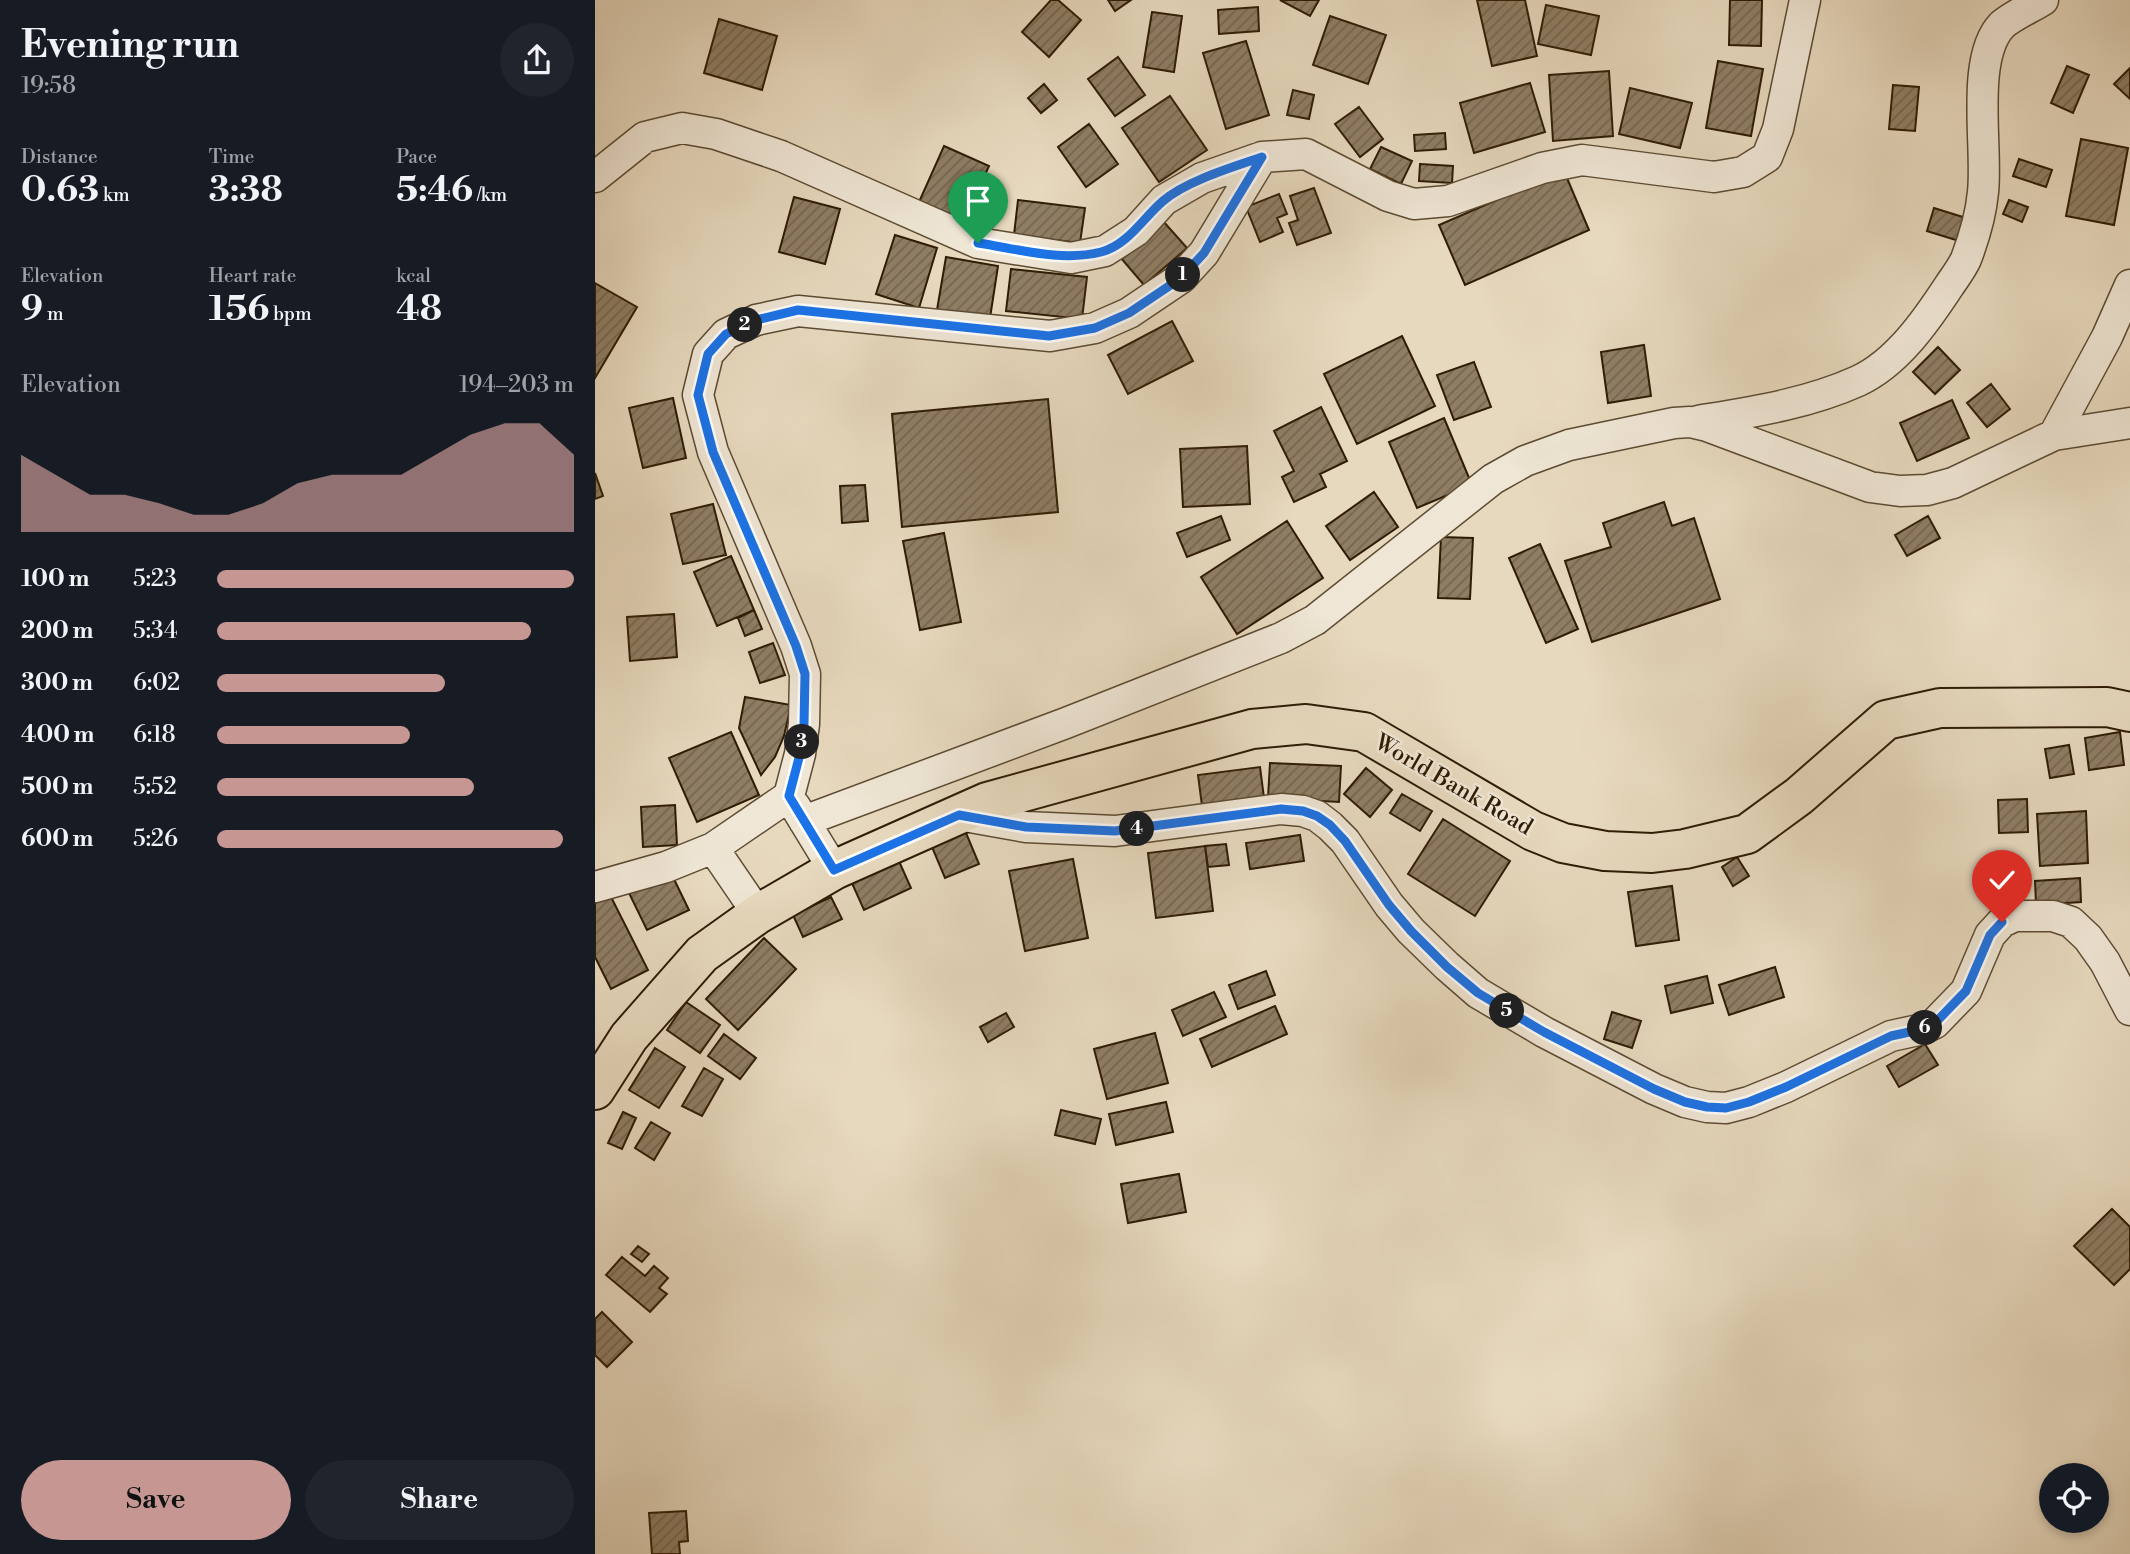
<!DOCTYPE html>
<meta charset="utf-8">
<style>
:root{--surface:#171b24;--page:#20242c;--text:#f1f3f6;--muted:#9ea1a6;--accent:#c59692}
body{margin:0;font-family:"Libre Bodoni",serif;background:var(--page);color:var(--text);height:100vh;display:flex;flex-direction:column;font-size:26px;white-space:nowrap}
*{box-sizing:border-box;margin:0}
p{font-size:23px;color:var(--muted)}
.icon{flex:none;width:38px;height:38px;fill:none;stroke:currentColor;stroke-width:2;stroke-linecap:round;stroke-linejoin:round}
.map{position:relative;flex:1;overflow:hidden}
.details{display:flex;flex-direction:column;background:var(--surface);width:595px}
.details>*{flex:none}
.tools{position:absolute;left:1444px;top:1463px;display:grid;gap:14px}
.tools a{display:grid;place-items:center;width:70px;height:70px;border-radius:50%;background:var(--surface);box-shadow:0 4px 10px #0003;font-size:35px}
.pin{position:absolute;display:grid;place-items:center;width:60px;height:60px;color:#fff;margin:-72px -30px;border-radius:50% 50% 50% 0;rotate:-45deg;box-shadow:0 0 7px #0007}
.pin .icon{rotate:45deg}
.km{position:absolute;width:35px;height:35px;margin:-18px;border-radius:50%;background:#222;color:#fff;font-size:19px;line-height:35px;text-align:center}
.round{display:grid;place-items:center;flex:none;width:74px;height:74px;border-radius:37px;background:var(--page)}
.headline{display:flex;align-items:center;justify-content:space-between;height:119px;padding:0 21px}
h1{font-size:38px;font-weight:800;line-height:52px}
.stats{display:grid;grid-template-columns:repeat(3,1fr);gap:10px;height:119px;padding:7px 21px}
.stats div{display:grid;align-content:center}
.stats b{font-size:35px;font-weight:800}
.stats small{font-size:19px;font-weight:400}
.stats p{font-size:19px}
.chart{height:196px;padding:14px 21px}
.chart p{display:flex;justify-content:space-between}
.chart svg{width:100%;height:126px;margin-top:7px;fill:var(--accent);opacity:.7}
.cta{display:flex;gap:14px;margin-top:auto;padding:14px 21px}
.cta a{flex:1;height:80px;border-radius:42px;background:var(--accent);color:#111;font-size:28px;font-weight:800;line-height:80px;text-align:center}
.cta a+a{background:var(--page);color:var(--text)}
ul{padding:0 21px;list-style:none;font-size:23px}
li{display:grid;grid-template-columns:112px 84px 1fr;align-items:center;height:52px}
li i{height:18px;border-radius:9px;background:var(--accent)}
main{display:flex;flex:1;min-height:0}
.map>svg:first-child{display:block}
.building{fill:url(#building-hatch);stroke:#2f1c05;stroke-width:2}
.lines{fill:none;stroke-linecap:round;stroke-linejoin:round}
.street-casing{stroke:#5d4b33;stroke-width:33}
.primary-casing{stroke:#2f1c05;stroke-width:42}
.street{stroke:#efe6d5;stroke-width:30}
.primary{stroke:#e7d9be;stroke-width:38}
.route-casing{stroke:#fff;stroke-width:14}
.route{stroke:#1a73e8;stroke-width:9}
.labels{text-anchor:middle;stroke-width:5;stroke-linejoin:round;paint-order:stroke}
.street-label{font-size:23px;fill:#2f1c05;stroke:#efe6d5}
</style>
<main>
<section class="details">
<div class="headline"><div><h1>Evening run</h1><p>19:58</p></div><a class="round"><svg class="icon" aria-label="share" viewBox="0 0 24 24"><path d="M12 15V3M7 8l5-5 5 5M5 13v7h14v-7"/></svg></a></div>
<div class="stats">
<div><p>Distance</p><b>0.63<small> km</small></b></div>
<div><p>Time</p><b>3:38</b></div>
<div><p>Pace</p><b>5:46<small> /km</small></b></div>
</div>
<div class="stats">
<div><p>Elevation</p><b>9<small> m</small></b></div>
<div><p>Heart rate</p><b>156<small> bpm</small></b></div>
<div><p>kcal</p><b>48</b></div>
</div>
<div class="chart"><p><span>Elevation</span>194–203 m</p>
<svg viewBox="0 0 160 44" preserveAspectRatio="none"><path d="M0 44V17L10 24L20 31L30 31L40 34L50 38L60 38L70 34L80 27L90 24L100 24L110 24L120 17L130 10L140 6L150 6L160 17V44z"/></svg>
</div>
<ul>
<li><b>100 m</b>5:23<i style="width:100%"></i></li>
<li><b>200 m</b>5:34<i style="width:88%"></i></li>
<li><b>300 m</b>6:02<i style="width:64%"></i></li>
<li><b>400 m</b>6:18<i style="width:54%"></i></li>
<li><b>500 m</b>5:52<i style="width:72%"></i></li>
<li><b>600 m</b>5:26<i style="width:97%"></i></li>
</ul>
<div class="cta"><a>Save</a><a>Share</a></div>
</section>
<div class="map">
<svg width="1535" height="1554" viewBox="0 0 1535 1554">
<defs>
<pattern id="building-hatch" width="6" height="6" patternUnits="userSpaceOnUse" patternTransform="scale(1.75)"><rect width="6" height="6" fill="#8f7e65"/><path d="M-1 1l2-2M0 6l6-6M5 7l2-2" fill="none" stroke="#756651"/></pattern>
</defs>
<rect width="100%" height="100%" fill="#e7d9be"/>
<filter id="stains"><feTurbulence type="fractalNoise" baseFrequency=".00286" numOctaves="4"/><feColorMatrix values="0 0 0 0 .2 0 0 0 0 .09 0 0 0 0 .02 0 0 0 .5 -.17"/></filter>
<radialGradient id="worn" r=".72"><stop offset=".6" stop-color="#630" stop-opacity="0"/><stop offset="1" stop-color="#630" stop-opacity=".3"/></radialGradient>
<path class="building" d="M 456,0 L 463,0 L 486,20 L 454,57 L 427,32 Z
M 513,0 L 536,0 L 520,11 Z
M 685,0 L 724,0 L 715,16 Z
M 882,0 L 930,0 L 942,56 L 897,66 Z
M 1135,0 L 1167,0 L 1166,46 L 1134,45 Z
M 951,5 L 1004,16 L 996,55 L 943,44 Z
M 663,7 L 664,31 L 624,34 L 623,10 Z
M 557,12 L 587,16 L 579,72 L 548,67 Z
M 735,16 L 791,35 L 773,84 L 718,65 Z
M 124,19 L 182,36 L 167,90 L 109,73 Z
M 651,41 L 674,115 L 631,129 L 608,53 Z
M 523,57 L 550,95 L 520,116 L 493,79 Z
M 1123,61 L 1168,69 L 1156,136 L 1111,128 Z
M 1472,66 L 1494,75 L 1478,113 L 1456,103 Z
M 1535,68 L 1535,99 L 1519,84 Z
M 1014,71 L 1018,136 L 958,141 L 954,75 Z
M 935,83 L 950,132 L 879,153 L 865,103 Z
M 449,84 L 462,100 L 446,113 L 433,98 Z
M 1298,85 L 1324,87 L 1320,131 L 1294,129 Z
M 1035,88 L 1097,103 L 1085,148 L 1024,134 Z
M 698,90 L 719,95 L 714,119 L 692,115 Z
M 575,96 L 612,150 L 564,182 L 527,128 Z
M 764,107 L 788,139 L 765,157 L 740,124 Z
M 494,124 L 523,164 L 491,187 L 463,147 Z
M 850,133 L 851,149 L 820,151 L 819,135 Z
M 1486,139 L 1533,148 L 1519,225 L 1471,216 Z
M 349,146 L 394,166 L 368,222 L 324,202 Z
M 786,147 L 817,161 L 806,184 L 775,169 Z
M 1424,159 L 1457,170 L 1451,187 L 1418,176 Z
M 825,164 L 858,166 L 857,183 L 824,181 Z
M 969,171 L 994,230 L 870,285 L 844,225 Z
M 719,188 L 736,233 L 702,245 L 694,223 L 703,220 L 695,196 Z
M 684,194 L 692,214 L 682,218 L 688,232 L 665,242 L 651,207 Z
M 199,197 L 245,209 L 230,264 L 184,252 Z
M 423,200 L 490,208 L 485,243 L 419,235 Z
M 1414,200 L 1433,207 L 1427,222 L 1408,214 Z
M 1339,208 L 1371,218 L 1364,241 L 1332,231 Z
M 568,221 L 592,248 L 549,285 L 526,258 Z
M 300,235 L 342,248 L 324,308 L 281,294 Z
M 351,257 L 403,266 L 395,318 L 342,310 Z
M 416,269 L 492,277 L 487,319 L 411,311 Z
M 0,283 L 42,307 L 0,378 Z
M 577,321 L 598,361 L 533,394 L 513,355 Z
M 807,336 L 840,406 L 762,444 L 729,374 Z
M 1049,345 L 1056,396 L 1013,403 L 1006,352 Z
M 1343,347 L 1365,370 L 1340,394 L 1318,372 Z
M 879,362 L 896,407 L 859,420 L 842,375 Z
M 1396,384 L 1415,409 L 1392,427 L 1372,403 Z
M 78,398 L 91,458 L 48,468 L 34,408 Z
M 453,399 L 463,512 L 307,527 L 297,414 Z
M 1357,400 L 1374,438 L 1322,461 L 1305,423 Z
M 726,407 L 752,461 L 725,474 L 731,487 L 699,502 L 687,477 L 699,471 L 679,431 Z
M 849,418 L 877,485 L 822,508 L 794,442 Z
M 652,446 L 655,504 L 588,507 L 585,449 Z
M 0,473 L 8,496 L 0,499 Z
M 270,485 L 273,521 L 247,523 L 245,486 Z
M 779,492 L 803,527 L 755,560 L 731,526 Z
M 1069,502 L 1077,526 L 1099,518 L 1125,599 L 997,642 L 970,561 L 1016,547 L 1008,523 Z
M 118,504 L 131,555 L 88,564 L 76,514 Z
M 626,516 L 635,540 L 592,557 L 582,533 Z
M 1333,516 L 1345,538 L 1312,556 L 1300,535 Z
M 692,521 L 728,578 L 642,634 L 606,577 Z
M 349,533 L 366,622 L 325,630 L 308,541 Z
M 846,537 L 878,538 L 875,599 L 843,598 Z
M 945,544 L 983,629 L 951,643 L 914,558 Z
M 136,556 L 159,610 L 122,626 L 99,572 Z
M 159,610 L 167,629 L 150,636 L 143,618 Z
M 79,614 L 82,657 L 35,661 L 32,617 Z
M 178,643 L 190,675 L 165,683 L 154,652 Z
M 150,697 L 196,705 L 189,736 L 180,757 L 166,775 L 144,728 Z
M 136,732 L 164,795 L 102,822 L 74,758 Z
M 1525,732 L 1529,765 L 1494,770 L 1490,738 Z
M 1474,745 L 1479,774 L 1455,778 L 1450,749 Z
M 675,763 L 746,766 L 744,802 L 673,798 Z
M 665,767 L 669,798 L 607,806 L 603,775 Z
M 771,768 L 797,790 L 775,817 L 749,794 Z
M 807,794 L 837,811 L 825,831 L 795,813 Z
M 1432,799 L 1433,832 L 1404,833 L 1403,800 Z
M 80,805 L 82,845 L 48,847 L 46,807 Z
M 1491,811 L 1493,863 L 1445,866 L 1442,814 Z
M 848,819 L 915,861 L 880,916 L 813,874 Z
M 371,833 L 384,864 L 350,878 L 337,847 Z
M 705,835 L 709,861 L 655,869 L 651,843 Z
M 631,844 L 634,865 L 613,867 L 610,846 Z
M 610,846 L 618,911 L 561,918 L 553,853 Z
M 1142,857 L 1154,876 L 1138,886 L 1127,867 Z
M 303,859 L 316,888 L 269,910 L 256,881 Z
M 478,859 L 493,938 L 430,951 L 414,871 Z
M 76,873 L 94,910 L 52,930 L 34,893 Z
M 1485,878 L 1486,902 L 1441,905 L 1440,881 Z
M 1077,886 L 1084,940 L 1041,946 L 1033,892 Z
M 15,895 L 53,970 L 16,989 L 0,957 L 0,903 Z
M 236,897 L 247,919 L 208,937 L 198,915 Z
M 169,938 L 201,969 L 143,1030 L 111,999 Z
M 1180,967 L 1189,997 L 1134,1015 L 1124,985 Z
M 671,971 L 680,995 L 643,1009 L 634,985 Z
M 1112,976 L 1118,1003 L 1076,1013 L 1070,986 Z
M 619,992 L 631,1017 L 588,1036 L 577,1010 Z
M 91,1002 L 125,1025 L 105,1053 L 72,1030 Z
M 680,1006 L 692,1034 L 617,1067 L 605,1039 Z
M 1017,1012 L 1046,1021 L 1037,1048 L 1009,1039 Z
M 411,1013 L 419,1027 L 393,1042 L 385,1027 Z
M 560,1033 L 573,1083 L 512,1099 L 499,1049 Z
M 129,1034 L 161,1058 L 145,1079 L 113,1056 Z
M 1330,1044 L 1343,1065 L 1304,1087 L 1292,1066 Z
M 60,1048 L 90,1067 L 64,1108 L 34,1090 Z
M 109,1068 L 128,1079 L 107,1116 L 87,1106 Z
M 571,1102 L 578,1132 L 521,1145 L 514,1114 Z
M 466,1110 L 506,1119 L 500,1144 L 460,1135 Z
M 28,1112 L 41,1118 L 27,1149 L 13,1143 Z
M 56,1122 L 75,1133 L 59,1160 L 40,1148 Z
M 584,1174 L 591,1212 L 533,1223 L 526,1184 Z
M 1517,1209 L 1535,1227 L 1535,1269 L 1519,1285 L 1479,1246 Z
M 43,1246 L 54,1254 L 47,1262 L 36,1254 Z
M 27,1257 L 50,1276 L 59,1266 L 73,1278 L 64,1288 L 72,1294 L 55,1312 L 11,1275 Z
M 7,1312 L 37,1342 L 12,1367 L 0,1355 L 0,1319 Z
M 91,1511 L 93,1541 L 84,1542 L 85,1554 L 57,1554 L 54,1513 Z"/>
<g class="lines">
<defs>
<path id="street" d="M 0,177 L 50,137 L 87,128 L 121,134 L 186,156 L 383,243 L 476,258 L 510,251 L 541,231 L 569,200 L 607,178 L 667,157 L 711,154 L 793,196 L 819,204 L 853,201 L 947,168 L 987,160 L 1119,177 L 1148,172 L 1172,157 L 1183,129 L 1210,0
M 1103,421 C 1157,412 1212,404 1263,381 C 1302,363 1331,321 1354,286 C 1360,277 1367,268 1371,259 C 1379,238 1386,214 1388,192 C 1393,148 1375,58 1407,25 C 1417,16 1437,7 1448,0
M 1459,435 L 1512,337 L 1535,285
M 200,806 L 239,870
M 364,815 L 431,827 L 520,831 L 686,809 L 708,811 L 722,816 L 735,826 L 750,841 L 794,905 L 816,931 L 852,966 L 883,993 L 949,1032 L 1059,1089 L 1090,1102 L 1112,1107 L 1131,1108 L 1154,1102 L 1191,1087 L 1296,1036 L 1328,1029 L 1340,1023 L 1371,991 L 1395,935 L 1407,922 L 1420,916 L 1458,916 L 1476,922 L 1493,938 L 1510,962 L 1535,1010
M 209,821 L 471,723 L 686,638 L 720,620 L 898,479 L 930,461 L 974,445 L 1079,423 L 1095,422 L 1112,426 L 1275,487 L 1305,491 L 1332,490 L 1358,483 L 1459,435 L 1535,423
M 118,848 L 163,914
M 0,887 L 71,867 L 118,848 L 194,796 L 205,754 L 209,724 L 210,674 L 201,646 L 118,452 L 103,395 L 113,354 L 131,334 L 161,320 L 203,311 L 455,336 L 500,328 L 534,313 L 586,278 L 609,253 L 667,157"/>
<path id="primary" d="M 0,1090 L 34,1037 L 107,954 L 163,914 L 239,870 L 392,802 L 657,729 L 711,724 L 769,732 L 938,831 L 968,843 L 1010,851 L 1057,853 L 1090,849 L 1152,834 L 1204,796 L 1291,720 L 1345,708 L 1512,707 L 1535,712"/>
</defs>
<use href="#street" class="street-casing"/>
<use href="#primary" class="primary-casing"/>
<use href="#street" class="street"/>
<use href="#primary" class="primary"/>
</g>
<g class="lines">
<defs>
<path id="route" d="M 383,243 C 423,249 466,262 506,252 C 533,245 549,217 568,201 C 591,181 638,167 667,157 L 609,253 L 586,278 L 534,313 L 500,328 L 454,336 L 203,310 L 161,320 L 131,334 L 113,354 L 103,395 L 118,452 L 201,646 L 210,674 L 209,724 L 205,754 L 194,796 L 239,870 L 364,815 L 431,827 L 520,831 L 686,809 L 708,811 L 722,816 L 735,825 L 750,841 L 794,905 L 816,931 L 852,967 L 883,993 L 949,1032 L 1059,1089 L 1090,1102 L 1112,1107 L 1131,1108 L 1154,1102 L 1191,1087 L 1296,1036 L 1328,1029 L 1340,1023 L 1371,991 L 1395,935 L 1407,922"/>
</defs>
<use href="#route" class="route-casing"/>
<use href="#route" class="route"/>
</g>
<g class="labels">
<g class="street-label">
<text transform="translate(859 784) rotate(30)" y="8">World Bank Road</text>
</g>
</g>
<rect width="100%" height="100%" filter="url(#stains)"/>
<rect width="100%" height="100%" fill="url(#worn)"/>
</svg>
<div class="tools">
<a><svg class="icon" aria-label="locate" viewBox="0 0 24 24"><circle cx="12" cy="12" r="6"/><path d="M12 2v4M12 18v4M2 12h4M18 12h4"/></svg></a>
</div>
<div class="pin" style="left:383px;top:243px;background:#1e9e55"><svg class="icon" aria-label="arrive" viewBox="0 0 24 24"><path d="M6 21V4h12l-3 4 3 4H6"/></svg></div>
<div class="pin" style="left:1407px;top:922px;background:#d93025"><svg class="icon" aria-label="check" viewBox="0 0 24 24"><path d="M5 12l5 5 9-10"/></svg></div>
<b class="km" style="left:588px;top:275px">1</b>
<b class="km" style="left:150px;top:325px">2</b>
<b class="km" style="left:207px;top:742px">3</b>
<b class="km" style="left:542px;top:829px">4</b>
<b class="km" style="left:912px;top:1011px">5</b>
<b class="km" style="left:1330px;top:1028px">6</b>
</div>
</main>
